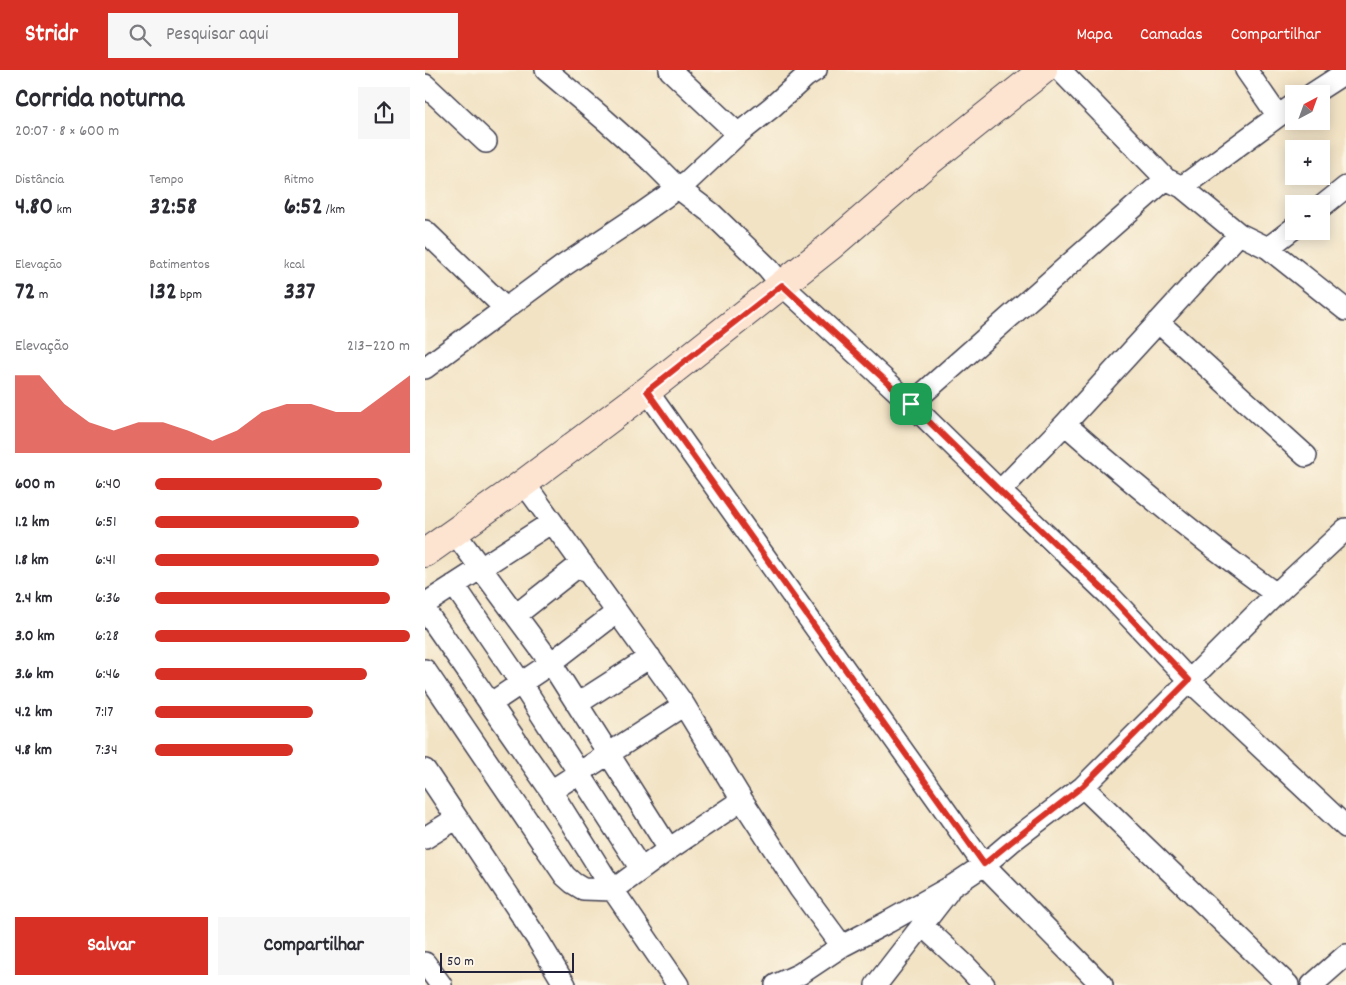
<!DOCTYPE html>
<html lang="pt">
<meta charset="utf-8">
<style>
:root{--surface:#fff;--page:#f7f7f7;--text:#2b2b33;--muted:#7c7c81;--accent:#d93025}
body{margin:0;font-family:Dekko,sans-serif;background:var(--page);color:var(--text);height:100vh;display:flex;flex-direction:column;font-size:19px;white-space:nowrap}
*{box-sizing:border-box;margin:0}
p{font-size:16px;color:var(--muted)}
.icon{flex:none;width:28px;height:28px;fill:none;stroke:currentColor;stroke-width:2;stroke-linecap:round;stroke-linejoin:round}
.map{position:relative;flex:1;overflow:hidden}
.sheet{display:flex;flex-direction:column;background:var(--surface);width:425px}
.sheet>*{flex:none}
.needle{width:32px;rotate:41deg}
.controls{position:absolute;left:860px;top:15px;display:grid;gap:10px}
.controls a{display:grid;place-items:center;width:45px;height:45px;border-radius:0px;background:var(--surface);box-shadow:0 2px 12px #0003;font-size:25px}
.scale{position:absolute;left:15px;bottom:12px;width:134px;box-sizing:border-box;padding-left:5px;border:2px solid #22223b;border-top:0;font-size:14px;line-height:18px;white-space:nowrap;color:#22223b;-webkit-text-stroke:4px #fcf5e5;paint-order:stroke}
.pin{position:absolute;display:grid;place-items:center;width:42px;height:42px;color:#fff;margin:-21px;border-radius:10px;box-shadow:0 2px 8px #0006}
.round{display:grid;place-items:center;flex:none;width:52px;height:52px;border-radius:0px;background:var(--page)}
.overview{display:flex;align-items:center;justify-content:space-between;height:85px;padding:0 15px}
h1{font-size:28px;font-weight:800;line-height:38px}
.metrics{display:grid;grid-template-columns:repeat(3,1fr);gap:8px;height:85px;padding:5px 15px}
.metrics div{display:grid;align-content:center}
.metrics b{font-size:25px;font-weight:800}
.metrics small{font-size:14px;font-weight:400}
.metrics p{font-size:14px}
.chart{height:140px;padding:10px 15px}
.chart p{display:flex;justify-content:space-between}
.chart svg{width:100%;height:90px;margin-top:5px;fill:var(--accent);opacity:.7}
.primary-button{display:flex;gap:10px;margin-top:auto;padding:10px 15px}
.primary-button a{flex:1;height:58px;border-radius:0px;background:var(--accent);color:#fff;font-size:20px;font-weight:800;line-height:58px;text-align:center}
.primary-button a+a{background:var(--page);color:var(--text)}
ul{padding:0 15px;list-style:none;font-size:16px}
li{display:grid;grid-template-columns:80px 60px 1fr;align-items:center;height:38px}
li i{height:12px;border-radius:6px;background:var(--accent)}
header{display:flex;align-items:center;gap:30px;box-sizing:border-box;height:70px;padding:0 25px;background:var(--accent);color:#fff}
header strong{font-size:24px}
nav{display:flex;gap:28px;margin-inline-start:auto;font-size:18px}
.search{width:350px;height:45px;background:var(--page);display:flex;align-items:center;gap:12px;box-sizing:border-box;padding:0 18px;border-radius:0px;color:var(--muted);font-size:19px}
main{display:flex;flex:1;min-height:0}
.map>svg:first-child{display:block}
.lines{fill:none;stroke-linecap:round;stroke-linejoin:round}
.street-casing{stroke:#413f50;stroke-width:24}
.secondary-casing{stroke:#413f50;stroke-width:30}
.street{stroke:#fff;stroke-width:21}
.secondary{stroke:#fde4d0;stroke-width:28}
.route-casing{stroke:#fff;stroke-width:10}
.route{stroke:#d93025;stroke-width:6}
</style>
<header>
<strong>Stridr</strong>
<div class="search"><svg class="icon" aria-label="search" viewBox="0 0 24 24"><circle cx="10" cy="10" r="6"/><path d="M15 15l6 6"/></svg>Pesquisar aqui</div>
<nav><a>Mapa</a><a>Camadas</a><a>Compartilhar</a></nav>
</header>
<main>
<section class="sheet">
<div class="overview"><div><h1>Corrida noturna</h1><p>20:07 · 8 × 600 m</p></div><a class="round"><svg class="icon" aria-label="share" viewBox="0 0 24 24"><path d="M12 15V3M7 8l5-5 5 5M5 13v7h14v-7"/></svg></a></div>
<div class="metrics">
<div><p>Distância</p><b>4.80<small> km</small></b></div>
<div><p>Tempo</p><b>32:58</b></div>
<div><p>Ritmo</p><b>6:52<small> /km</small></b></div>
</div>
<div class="metrics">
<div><p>Elevação</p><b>72<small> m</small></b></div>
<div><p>Batimentos</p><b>132<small> bpm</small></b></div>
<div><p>kcal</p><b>337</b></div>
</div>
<div class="chart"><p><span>Elevação</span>213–220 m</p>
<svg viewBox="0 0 160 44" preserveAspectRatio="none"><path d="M0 44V6L10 6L20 20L30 29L40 33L50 29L60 29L70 33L80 38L90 33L100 24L110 20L120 20L130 24L140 24L150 15L160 6V44z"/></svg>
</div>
<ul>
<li><b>600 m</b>6:40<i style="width:89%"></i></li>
<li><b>1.2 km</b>6:51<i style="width:80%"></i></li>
<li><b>1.8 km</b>6:41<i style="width:88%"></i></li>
<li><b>2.4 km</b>6:36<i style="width:92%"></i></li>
<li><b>3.0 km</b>6:28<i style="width:100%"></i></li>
<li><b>3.6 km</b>6:46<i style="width:83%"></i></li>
<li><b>4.2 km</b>7:17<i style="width:62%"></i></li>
<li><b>4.8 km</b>7:34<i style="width:54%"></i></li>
</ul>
<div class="primary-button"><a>Salvar</a><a>Compartilhar</a></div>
</section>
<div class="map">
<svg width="921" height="915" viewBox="0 0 921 915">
<rect width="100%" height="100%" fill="#fcf5e5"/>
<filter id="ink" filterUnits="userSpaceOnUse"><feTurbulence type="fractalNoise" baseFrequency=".02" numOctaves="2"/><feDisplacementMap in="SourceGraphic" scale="10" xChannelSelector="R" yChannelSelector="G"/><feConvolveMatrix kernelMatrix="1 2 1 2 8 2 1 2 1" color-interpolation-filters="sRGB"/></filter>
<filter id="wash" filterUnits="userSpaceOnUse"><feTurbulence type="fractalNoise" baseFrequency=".0096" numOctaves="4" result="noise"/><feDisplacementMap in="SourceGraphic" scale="20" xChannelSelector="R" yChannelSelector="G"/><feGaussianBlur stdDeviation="1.12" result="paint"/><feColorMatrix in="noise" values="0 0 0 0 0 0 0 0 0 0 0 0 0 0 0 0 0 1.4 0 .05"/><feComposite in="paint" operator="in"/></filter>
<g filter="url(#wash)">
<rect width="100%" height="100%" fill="#f2e3c5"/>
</g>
<g filter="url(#ink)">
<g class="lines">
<defs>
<path id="street" d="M 121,0 L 180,50 L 226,91 L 253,118 L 286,143 L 343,198 L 357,215 L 486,334 L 575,421 L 684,525 L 764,610 L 921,757
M 245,0 L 313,64
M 635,0 L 741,109 L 757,117 L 814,164 L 843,178 L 921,240
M 821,0 L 853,46
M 0,15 L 61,72
M 887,24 L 921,2
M 757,117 L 853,46 L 869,35
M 896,137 L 921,117
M 0,161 L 80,238
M 843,178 L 869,158
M 733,252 L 881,386
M 0,298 L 138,196 L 210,148 L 264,110 L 313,64 L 347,37 L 380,7 L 391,0
M 222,321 L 559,795 L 677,915
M 486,334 L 741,109
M 640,354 C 708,414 777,471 851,524
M 99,413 L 259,635 L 317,730 L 375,819 L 417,876
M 575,421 L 640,354 L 814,164
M 29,462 L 126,593 L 244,779
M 29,515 L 96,613 L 216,799
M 0,534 L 127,452
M 0,540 L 126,721 L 188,820 L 253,915
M 91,545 L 157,493
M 0,600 L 140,806 L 148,813 L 158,819 L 188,820 L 244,779 L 317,730
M 65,634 L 126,593 L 192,542
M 152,634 L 225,587
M 0,700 L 113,870 L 140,915
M 658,717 L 863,915
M 126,721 L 259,635
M 0,768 L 32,748
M 497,855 L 540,895 L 559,915
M 0,893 L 16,915
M 351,915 L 375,904 L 417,876 L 463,852 L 529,815 L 559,795 L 586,772 L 658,717 L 851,524 L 921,459
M 451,915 L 523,822
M 887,915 L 921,885"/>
<path id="secondary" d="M 0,483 L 99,413 L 222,321 L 407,175 L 502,93 L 618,0"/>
</defs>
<use href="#street" class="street-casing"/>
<use href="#secondary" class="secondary-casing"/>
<use href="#street" class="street"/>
<use href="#secondary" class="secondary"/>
</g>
</g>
<g class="lines" filter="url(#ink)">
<defs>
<path id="route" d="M 357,215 L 486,334 L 575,421 L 684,525 L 764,610 L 658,716 L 586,772 L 559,794 L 222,321 Z"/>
</defs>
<use href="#route" class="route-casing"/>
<use href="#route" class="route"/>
</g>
</svg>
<div class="controls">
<a><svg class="needle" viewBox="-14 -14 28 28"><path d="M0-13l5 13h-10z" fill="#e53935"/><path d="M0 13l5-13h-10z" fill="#7c7c81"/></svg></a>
<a>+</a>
<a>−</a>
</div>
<div class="scale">50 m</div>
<div class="pin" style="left:486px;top:334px;background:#1e9e55"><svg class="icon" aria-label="arrive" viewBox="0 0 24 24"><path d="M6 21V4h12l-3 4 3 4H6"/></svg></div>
</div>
</main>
